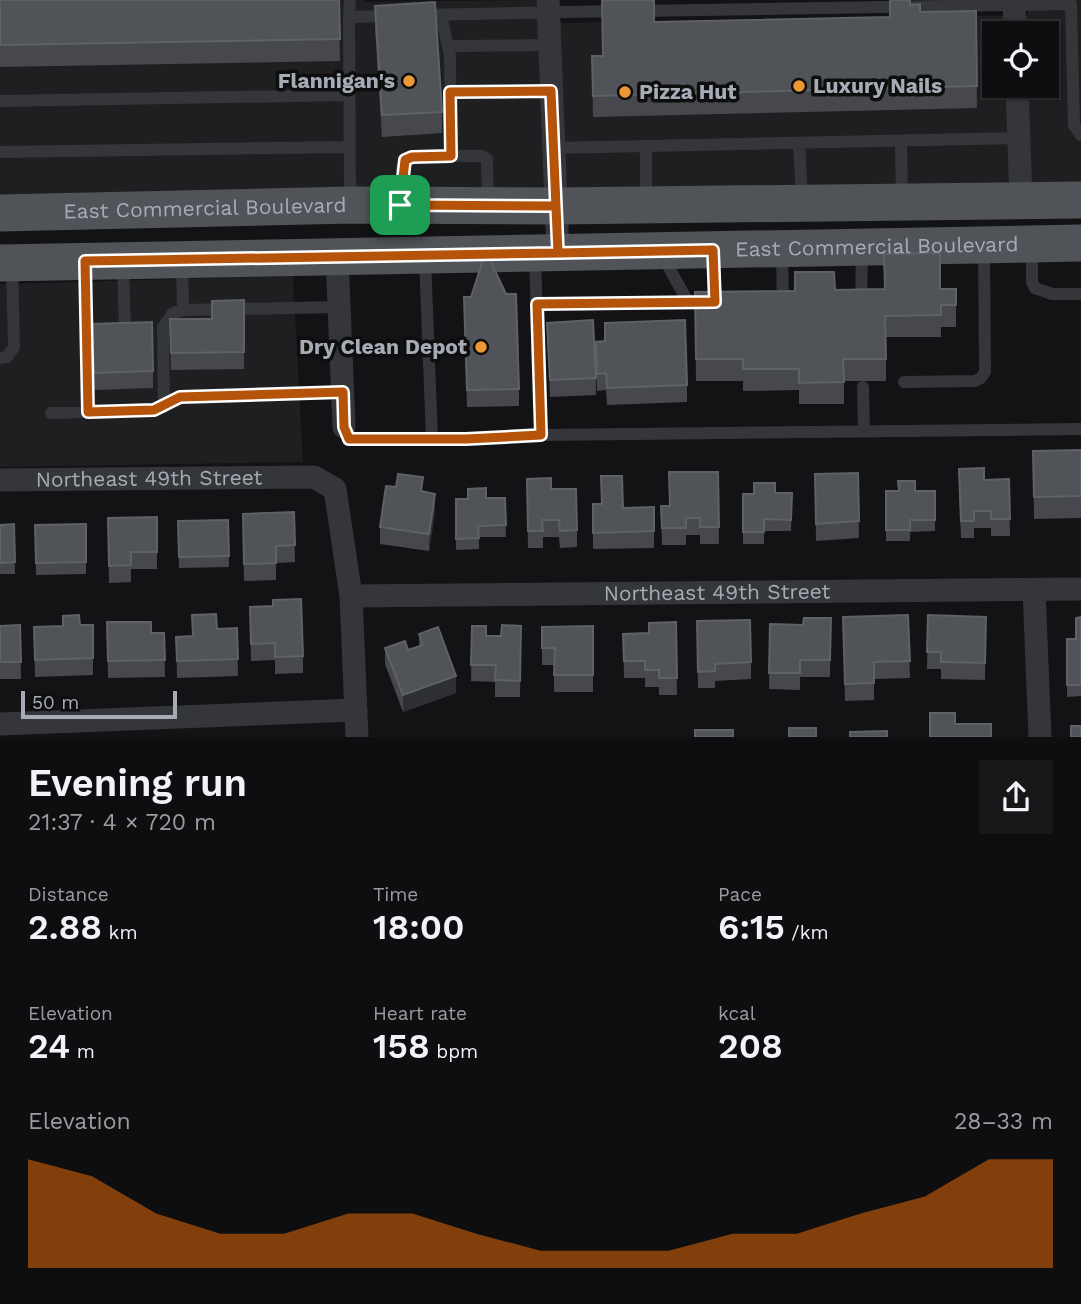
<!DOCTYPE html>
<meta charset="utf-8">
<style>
:root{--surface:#0e0e10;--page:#171719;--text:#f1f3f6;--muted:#9b9c9f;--line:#2e2e30;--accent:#b45309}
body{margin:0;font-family:"Work Sans",sans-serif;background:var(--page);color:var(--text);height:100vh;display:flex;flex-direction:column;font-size:26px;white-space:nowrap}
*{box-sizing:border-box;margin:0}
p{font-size:23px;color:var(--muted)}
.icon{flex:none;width:38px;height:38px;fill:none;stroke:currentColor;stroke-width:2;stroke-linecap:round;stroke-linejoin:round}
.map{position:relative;height:737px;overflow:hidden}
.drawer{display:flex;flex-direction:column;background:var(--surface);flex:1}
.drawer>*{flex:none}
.controls{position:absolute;left:982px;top:21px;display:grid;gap:14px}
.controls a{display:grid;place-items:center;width:77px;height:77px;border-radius:0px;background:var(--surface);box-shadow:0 2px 5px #0004,0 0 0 2px var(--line);font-size:35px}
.scale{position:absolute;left:21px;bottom:18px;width:156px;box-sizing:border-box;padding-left:7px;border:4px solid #a5acb5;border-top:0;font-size:19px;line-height:24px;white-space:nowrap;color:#a5acb5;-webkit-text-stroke:5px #0e0e0f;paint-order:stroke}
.pin{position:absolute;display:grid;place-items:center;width:60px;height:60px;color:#fff;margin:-30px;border-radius:14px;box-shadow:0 4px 10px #0006}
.round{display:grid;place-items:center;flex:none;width:74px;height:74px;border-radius:0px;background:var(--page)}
.summary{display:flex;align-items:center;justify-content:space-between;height:119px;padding:0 28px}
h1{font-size:38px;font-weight:600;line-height:52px}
.figures{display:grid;grid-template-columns:repeat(3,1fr);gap:10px;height:119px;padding:7px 28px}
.figures div{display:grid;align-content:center}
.figures b{font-size:35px;font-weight:600}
.figures small{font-size:19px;font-weight:400}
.figures p{font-size:19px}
.chart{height:196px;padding:14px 28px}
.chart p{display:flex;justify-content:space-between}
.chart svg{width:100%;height:126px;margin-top:7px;fill:var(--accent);opacity:.7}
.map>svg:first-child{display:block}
.built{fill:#1f1f21;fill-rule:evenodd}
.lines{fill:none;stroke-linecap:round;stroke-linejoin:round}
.service{stroke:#343639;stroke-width:12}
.minor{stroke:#343639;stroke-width:23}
.primary{stroke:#505358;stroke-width:37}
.wall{fill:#46484d}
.shaded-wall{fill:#2d2f32}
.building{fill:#505358;stroke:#5e6167;stroke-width:2}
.route-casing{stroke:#fff;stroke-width:14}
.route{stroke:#b45309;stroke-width:9}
.poi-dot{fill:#ec9834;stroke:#0e0e0f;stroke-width:2.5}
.labels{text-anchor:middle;stroke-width:7;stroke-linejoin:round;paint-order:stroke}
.poi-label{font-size:21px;font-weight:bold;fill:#a5acb5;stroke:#0e0e0f;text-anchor:end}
.street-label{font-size:21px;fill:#a5acb5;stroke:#0e0e0f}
</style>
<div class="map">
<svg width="1081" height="737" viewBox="0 0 1081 737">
<rect width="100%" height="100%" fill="#131315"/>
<path class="built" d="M 0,0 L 364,0 L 364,2 L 534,0 L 562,23 L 1028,15 L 1028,0 L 1081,0 L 1081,188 L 0,204 ZM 994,33 L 1046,33 L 1046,86 L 994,86 Z
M 293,276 L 303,462 L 0,467 L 0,284 Z"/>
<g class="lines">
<path class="service" d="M 637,11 L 1071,4 L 1074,125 L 1081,135
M 420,15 L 615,11
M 441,15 L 450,56 L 451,156 L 482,156 L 487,159 L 488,203
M 349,17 L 350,0
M 448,46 L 549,45
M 451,92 L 551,91
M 0,101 L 349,95
M 901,141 L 902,200
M 799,143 L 802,198
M 646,146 L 646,202
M 553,148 L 1019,138
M 0,152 L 349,147
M 350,201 L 349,17 L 391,16
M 400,203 L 402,167 L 405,160 L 412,157 L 451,156
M 1032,248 L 1032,282 L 1035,288 L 1052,294 L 1081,294
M 782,252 L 783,307
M 663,257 L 688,302
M 425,259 L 432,439
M 182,261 L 183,310
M 85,265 L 88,412
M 123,265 L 125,330
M 537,304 L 715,302 L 714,254
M 861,306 L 862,251
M 0,358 L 7,357 L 14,347 L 12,266
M 904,382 L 975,381 L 981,378 L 985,372 L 984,247
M 863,387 L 864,432
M 164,407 L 163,327 L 173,313 L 183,310 L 339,307
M 51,413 L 154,410 L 180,397 L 343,392
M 344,427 L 349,439 L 466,439 L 541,435 L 535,257
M 541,435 L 1081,429"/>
<g class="minor">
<path d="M 548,0 L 558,253"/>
<path d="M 1014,0 L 1015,33"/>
<path d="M 1017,86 L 1021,201"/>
<path d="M 337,257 L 344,427"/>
<path id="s1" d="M 0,480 L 314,477 L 335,489 L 351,596 L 357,737"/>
<path d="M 1034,590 L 1040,737"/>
<path id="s2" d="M 351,596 L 1081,589"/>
<path d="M 0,724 L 356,710"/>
</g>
<g class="primary">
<path id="s3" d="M 0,213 L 350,205 L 556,206 L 1081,200"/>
<path id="s4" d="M 0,263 L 1081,243"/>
</g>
</g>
<path class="wall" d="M 0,0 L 339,0 L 340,61 L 0,67 Z
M 910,5 L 920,12 L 976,11 L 977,108 L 593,117 L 592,56 L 602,56 L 654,22 L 890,17 Z
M 375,6 L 442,112 L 442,133 L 382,137 L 375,28 Z
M 956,289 L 956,327 L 941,327 L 941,337 L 886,337 L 886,381 L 844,381 L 844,404 L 799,404 L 799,390 L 743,391 L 743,381 L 696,381 L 695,292 L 835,290 Z
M 244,300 L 244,369 L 171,370 L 170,319 L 212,319 L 212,301 Z
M 464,314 L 519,389 L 519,406 L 467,407 Z
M 547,323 L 596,378 L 596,395 L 550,397 Z
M 605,323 L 687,385 L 687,402 L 607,405 L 606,390 L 597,391 L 596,358 L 605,341 Z
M 92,324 L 153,371 L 153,388 L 94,390 Z
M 1081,450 L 1081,518 L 1034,519 L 1033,451 Z
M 718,472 L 719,544 L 700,544 L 700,535 L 686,535 L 686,545 L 662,545 L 661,506 L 669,506 Z
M 858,473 L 859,538 L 816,541 L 815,474 Z
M 527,479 L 551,489 L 577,530 L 577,547 L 560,548 L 559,537 L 543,537 L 543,548 L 528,548 Z
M 1009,479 L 1010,536 L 991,536 L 991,528 L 974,528 L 974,538 L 961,538 L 959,486 L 984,480 Z
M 886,491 L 935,491 L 935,531 L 910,532 L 910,541 L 886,541 Z
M 423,492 L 435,511 L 429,551 L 380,544 L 380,527 Z
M 775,493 L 792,493 L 791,531 L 764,531 L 764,544 L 743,544 L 743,494 Z
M 505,498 L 506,537 L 479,537 L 479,549 L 456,550 L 456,499 Z
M 593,504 L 623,508 L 654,507 L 654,548 L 593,549 Z
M 294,512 L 295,562 L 276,563 L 276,580 L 244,581 L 243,514 Z
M 157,517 L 157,569 L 131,569 L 131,582 L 109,583 L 108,518 Z
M 228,520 L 229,567 L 179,568 L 178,521 Z
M 14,524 L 15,574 L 0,574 L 0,525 Z
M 86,524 L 86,574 L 36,575 L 35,525 Z
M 250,607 L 303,656 L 303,673 L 275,674 L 275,660 L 251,661 Z
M 908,615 L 910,678 L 874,679 L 874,700 L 845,701 L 843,617 Z
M 928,615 L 986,617 L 985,680 L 941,679 L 941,669 L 927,669 Z
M 1081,617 L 1081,696 L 1067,697 L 1067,639 L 1076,639 Z
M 831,618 L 830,677 L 800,677 L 800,690 L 769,689 L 770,624 L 803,625 Z
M 697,621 L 751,662 L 751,679 L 715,681 L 715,688 L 698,688 Z
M 107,622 L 151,633 L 164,633 L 165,677 L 108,678 Z
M 676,622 L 677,695 L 659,695 L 659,687 L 645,687 L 645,678 L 624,678 L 623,634 L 649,633 Z
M 20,625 L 21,679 L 0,679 L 0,626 Z
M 93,625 L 93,675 L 35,677 L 34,627 Z
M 472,626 L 486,636 L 501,636 L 521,626 L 520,697 L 495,697 L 495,682 L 471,681 Z
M 593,626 L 593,692 L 554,692 L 554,665 L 542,665 L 542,627 Z
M 237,628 L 238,676 L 177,678 L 176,637 L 192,636 L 217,629 Z
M 419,634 L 456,693 L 403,712 L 385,664 L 385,648 L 408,650 L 419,647 Z"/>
<path class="shaded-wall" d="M 435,494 L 435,511 L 429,551 L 429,534 Z
M 456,676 L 456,693 L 403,712 L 403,695 Z"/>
<path class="building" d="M 0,0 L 339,0 L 340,39 L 0,45 Z
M 602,0 L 654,0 L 654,22 L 890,17 L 890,0 L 910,0 L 910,5 L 920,4 L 920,12 L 976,11 L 977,86 L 593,96 L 592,56 L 603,56 Z
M 435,2 L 442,112 L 382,115 L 375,6 Z
M 940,253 L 940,289 L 956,289 L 956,305 L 941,305 L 941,315 L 885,316 L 886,359 L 843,359 L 844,382 L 799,383 L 799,369 L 743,369 L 743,359 L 696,359 L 695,292 L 795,291 L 795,272 L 834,272 L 835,290 L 885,289 L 884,254 Z
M 483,260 L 490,260 L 506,294 L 516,294 L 519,389 L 467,390 L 464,297 L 471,297 Z
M 244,300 L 244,352 L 171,353 L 170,319 L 212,319 L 212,301 Z
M 593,320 L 596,378 L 550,380 L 547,323 Z
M 685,320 L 687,385 L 607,388 L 606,373 L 597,374 L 596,342 L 605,341 L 605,323 Z
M 152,322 L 153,371 L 94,373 L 92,324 Z
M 1081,450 L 1081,496 L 1034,497 L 1033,451 Z
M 984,468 L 984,480 L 1009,479 L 1010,519 L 991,519 L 991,511 L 974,511 L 974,521 L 961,521 L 959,469 Z
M 669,472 L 718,472 L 719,527 L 700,527 L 700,518 L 686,518 L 686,528 L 662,528 L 661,506 L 670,506 Z
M 858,473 L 859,521 L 816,524 L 815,474 Z
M 398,474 L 423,477 L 421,491 L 435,494 L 429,534 L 380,527 L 386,486 L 396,487 Z
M 601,476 L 622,476 L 623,508 L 654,507 L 654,531 L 593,533 L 593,504 L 602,504 Z
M 551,478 L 551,489 L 576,489 L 577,530 L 560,531 L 559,520 L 542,520 L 543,531 L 528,531 L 527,479 Z
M 898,481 L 915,481 L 915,491 L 935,491 L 935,520 L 910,520 L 910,530 L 886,530 L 886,491 L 899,491 Z
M 754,483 L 775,483 L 775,493 L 792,493 L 791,520 L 764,519 L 764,532 L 743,532 L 743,494 L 754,494 Z
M 486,488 L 486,498 L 505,498 L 506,525 L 478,526 L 479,538 L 456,539 L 456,499 L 468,499 L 468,489 Z
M 294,512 L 295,545 L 276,546 L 276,563 L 244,564 L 243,514 Z
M 157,517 L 157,552 L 131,552 L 131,565 L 109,566 L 108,518 Z
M 228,520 L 229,556 L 179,557 L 178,521 Z
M 14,524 L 15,562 L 0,563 L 0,525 Z
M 86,524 L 86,562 L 36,563 L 35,525 Z
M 301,599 L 303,656 L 275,657 L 275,643 L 251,644 L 250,607 L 273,606 L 273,600 Z
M 216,614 L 217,629 L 237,628 L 238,659 L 177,661 L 176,637 L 193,636 L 192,615 Z
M 79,615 L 80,625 L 93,625 L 93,658 L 35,660 L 34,627 L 63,626 L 63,616 Z
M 908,615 L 910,661 L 874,662 L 874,683 L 845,684 L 843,617 Z
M 928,615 L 986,617 L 985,663 L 941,662 L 941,652 L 927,652 Z
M 1081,617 L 1081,685 L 1067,685 L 1067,639 L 1076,639 L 1076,618 Z
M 804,618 L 831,618 L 830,660 L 800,660 L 800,673 L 769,673 L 770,624 L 803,625 Z
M 750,620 L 751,662 L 715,664 L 715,671 L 698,672 L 697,621 Z
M 107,622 L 151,622 L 151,633 L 164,633 L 165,660 L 108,661 Z
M 676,622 L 677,678 L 659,678 L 659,670 L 645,670 L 645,661 L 624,661 L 623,634 L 649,633 L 649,623 Z
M 20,625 L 21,662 L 0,662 L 0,626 Z
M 502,625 L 521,626 L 520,681 L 495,680 L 496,665 L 471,665 L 472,626 L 486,626 L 486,636 L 501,636 Z
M 593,626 L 593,675 L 554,675 L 555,648 L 542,648 L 542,627 Z
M 438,627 L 456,676 L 403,695 L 385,648 L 405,641 L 408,650 L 423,645 L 419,634 Z
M 930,713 L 955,713 L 955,724 L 991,724 L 991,737 L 930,737 Z
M 1071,726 L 1081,726 L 1081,737 L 1071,737 Z
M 789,728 L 816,728 L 816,737 L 789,737 Z
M 695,730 L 733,730 L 733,737 L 695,737 Z
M 887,731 L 887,737 L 850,737 L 850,732 Z"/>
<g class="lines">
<defs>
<path id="route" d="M 400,205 L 556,206 L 558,253 L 85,261 L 88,412 L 154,410 L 180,397 L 343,392 L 344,427 L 349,439 L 466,439 L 541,435 L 537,304 L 715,302 L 713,250 L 558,253 L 551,91 L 450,92 L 451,156 L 412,157 L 405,160 L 400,205"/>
</defs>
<use href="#route" class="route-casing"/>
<use href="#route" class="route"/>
</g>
<g class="poi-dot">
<circle cx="409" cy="81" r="7"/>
<circle cx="799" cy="86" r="7"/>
<circle cx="625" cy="92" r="7"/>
<circle cx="481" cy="347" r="7"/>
</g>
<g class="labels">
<g class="poi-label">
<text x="395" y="88">Flannigan's</text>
<text x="813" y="93" text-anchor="start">Luxury Nails</text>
<text x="639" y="99" text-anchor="start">Pizza Hut</text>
<text x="467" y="354">Dry Clean Depot</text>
</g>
<g class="street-label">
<text dy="7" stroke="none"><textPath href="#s3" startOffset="205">East Commercial Boulevard</textPath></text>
<text dy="7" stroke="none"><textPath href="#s4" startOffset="877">East Commercial Boulevard</textPath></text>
<text dy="7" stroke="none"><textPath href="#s1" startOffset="149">Northeast 49th Street</textPath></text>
<text dy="7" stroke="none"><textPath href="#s2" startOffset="366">Northeast 49th Street</textPath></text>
</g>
</g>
</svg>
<div class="controls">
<a><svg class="icon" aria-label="locate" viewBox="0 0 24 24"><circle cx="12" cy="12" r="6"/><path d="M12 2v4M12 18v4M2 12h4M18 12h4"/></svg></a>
</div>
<div class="scale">50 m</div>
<div class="pin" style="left:400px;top:205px;background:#1e9e55"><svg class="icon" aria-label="arrive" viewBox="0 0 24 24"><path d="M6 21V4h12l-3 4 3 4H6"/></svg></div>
</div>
<section class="drawer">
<div class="summary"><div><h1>Evening run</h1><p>21:37 · 4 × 720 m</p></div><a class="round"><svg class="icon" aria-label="share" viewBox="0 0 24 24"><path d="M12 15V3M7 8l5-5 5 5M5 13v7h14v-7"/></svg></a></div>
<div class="figures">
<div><p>Distance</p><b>2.88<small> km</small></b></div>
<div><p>Time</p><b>18:00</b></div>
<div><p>Pace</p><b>6:15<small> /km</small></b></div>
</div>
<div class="figures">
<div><p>Elevation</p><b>24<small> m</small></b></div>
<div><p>Heart rate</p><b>158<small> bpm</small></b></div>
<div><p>kcal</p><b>208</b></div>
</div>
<div class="chart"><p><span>Elevation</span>28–33 m</p>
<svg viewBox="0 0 160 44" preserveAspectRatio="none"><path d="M0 44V6L10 12L20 25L30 32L40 32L50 25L60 25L70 32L80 38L90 38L100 38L110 32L120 32L130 25L140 19L150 6L160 6V44z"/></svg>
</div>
</section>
